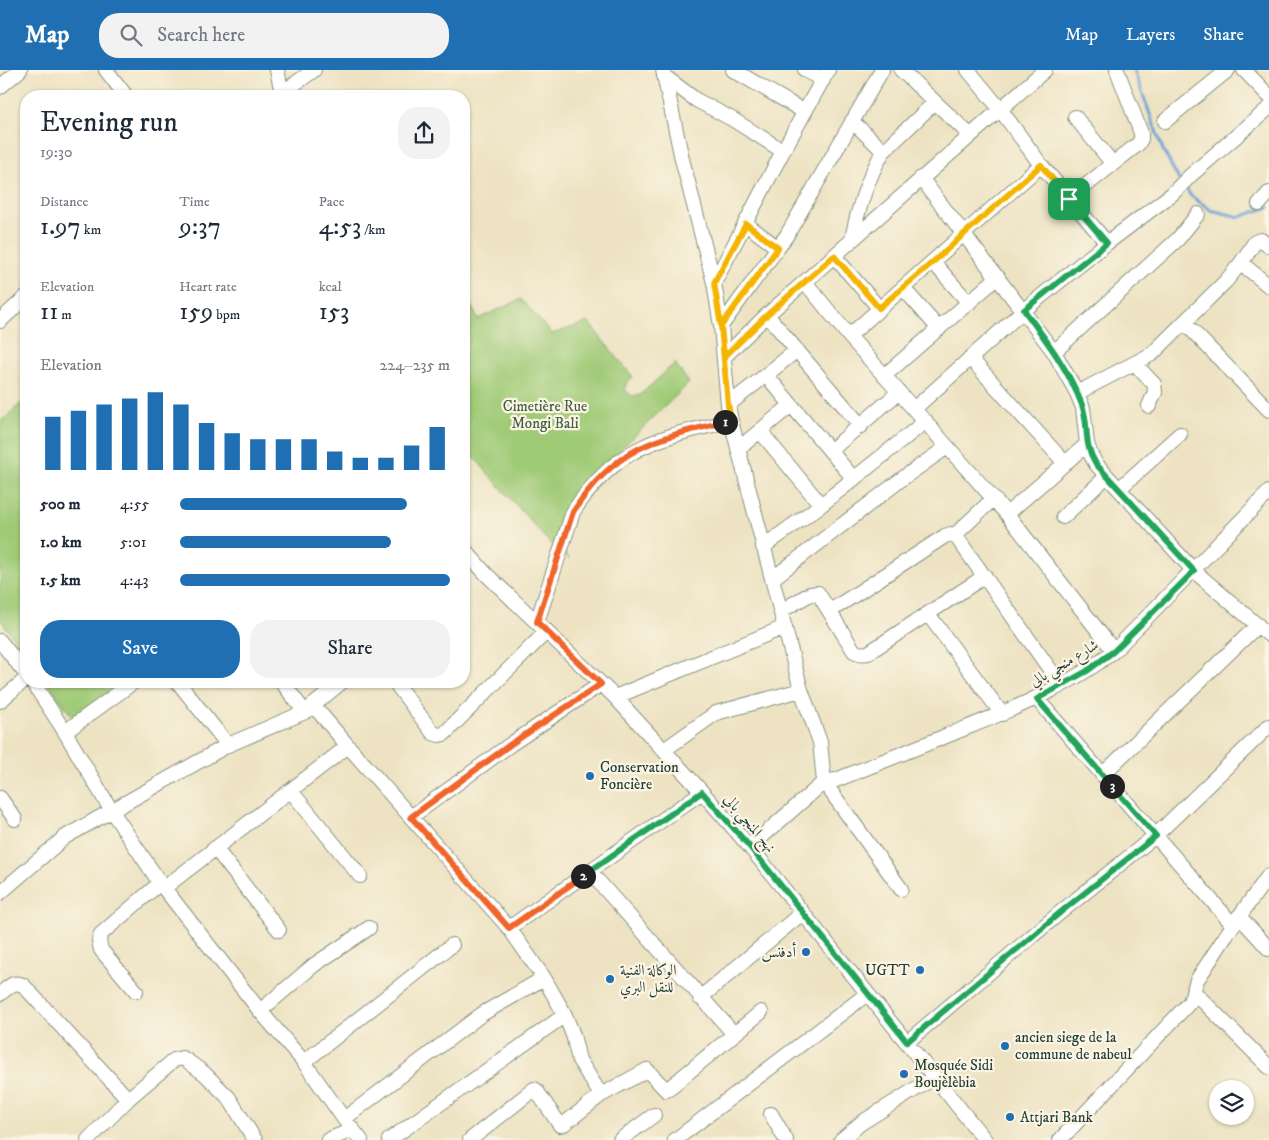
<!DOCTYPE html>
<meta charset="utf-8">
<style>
:root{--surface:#fff;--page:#f2f2f3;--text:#1f2937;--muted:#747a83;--accent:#1f6fb2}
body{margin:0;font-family:"IM FELL DW Pica",Amiri,serif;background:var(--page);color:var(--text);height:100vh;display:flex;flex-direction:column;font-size:19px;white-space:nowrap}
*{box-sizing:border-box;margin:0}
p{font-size:16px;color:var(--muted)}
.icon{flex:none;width:28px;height:28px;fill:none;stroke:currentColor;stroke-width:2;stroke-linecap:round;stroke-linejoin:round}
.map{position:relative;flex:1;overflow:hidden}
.panel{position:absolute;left:20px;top:20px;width:450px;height:598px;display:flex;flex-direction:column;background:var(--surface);border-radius:20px;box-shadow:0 1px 4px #0004}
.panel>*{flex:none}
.controls{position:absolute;left:1209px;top:1010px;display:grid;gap:10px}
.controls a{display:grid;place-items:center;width:45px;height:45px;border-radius:50%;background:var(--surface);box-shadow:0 1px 4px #0004;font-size:25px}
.pin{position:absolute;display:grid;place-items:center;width:42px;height:42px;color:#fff;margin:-21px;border-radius:10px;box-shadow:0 2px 8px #0006}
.km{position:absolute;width:25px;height:25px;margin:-12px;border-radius:50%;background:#222;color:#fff;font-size:14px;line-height:25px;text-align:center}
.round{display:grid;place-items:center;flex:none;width:52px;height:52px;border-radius:20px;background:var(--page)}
.summary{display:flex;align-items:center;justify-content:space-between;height:85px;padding:0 20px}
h1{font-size:28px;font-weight:600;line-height:38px}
.stats{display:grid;grid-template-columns:repeat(3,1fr);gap:8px;height:85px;padding:5px 20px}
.stats div{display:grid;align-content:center}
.stats b{font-size:25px;font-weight:600}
.stats small{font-size:14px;font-weight:400}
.stats p{font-size:14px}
.chart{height:140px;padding:10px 20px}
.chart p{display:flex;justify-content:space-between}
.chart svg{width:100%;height:90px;margin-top:5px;stroke:var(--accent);stroke-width:6}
.cta{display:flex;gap:10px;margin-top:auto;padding:10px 20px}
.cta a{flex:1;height:58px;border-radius:20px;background:var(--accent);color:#fff;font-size:20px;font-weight:600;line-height:58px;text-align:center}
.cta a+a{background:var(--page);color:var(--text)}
ul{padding:0 20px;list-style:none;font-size:16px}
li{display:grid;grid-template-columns:80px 60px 1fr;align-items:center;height:38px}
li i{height:12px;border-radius:6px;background:var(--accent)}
header{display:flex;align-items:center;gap:30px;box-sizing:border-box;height:70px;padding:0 25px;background:var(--accent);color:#fff}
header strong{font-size:24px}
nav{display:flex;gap:28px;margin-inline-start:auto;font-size:18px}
.search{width:350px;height:45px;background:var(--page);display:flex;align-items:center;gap:12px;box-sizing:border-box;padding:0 18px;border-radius:20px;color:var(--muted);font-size:19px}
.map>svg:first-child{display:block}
.green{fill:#9fca76;stroke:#5f8455}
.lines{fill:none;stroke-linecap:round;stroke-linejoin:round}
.stream{stroke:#629fd3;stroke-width:3}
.minor-casing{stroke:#86907c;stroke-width:16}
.minor{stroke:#fff;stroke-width:14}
.split-1-casing{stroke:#fff;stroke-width:10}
.split-2-casing{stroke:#fff;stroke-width:10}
.split-3-casing{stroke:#fff;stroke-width:10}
.split-4-casing{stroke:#fff;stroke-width:10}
.split-1{stroke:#f5b400;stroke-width:6}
.split-2{stroke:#f0652b;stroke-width:6}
.split-3{stroke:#22a559;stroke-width:6}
.split-4{stroke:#22a559;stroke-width:6}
.poi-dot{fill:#1f6fb2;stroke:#fcf5e5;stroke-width:2}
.labels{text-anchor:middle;stroke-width:4.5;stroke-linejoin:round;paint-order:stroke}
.park-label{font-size:15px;fill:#3f6044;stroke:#fcf5e5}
.street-label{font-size:15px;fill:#1f3d34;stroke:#fcf5e5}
.poi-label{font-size:15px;fill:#1f3d34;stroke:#fcf5e5;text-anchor:start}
</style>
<header>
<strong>Map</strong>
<div class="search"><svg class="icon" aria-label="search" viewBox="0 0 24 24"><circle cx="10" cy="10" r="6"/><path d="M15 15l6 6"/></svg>Search here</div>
<nav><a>Map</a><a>Layers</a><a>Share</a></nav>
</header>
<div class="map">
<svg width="1269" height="1070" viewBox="0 0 1269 1070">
<rect width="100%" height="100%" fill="#fcf5e5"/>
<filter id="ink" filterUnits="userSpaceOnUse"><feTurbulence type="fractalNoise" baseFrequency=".02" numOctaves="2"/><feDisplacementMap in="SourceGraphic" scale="10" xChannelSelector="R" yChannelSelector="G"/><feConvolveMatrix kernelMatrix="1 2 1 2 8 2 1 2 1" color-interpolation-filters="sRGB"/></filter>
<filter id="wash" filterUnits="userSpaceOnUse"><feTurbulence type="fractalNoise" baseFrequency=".0096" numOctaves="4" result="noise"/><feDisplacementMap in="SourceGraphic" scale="20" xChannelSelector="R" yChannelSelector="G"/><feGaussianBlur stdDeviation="1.12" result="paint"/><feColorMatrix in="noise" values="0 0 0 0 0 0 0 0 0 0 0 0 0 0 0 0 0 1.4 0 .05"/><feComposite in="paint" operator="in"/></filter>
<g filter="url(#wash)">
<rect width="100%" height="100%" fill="#ede3c3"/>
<path class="green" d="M 464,222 L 478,249 L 521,229 L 552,264 L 588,252 L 633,307 L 626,313 L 625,320 L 632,326 L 640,325 L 675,293 L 689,313 L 620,380 L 574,435 L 556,472 L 570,489 L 547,470 L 464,376 Z
M 26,329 L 26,585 L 0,549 L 0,352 Z
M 46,611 L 131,611 L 77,653 Z"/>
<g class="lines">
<path class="stream" d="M 1134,0 L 1163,80 L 1179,110
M 1185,117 L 1191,126 L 1211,140 L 1240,147 L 1269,137"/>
</g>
</g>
<g filter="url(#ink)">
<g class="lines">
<defs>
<path id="minor" d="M 106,0 L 126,26
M 277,0 L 282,23
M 663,0 L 682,89 L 714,213 L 721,256 L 728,335 L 731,351 L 801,620 L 820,672 L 824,712 L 750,777
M 733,0 L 805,42
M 805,0 L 823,10
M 901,0 L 970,65
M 968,0 L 1000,39 L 1041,95 L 1107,173
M 1244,0 L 1269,26
M 664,6 L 696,30 L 732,49 L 783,81
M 0,17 L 20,0
M 278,26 L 314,0
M 1075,47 L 1113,94
M 852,51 L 877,75 L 883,82 L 934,33
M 1165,51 L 1228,0
M 921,108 L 1054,282 L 1077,323 L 1083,338 L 1087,374 L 1091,385 L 1096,394 L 1194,501 L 1269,565
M 1069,129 L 1138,74 L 1141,69 L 1141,63 L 1117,0
M 1259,134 L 1269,123
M 746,154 L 778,178
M 852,169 C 858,138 867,109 883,82
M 834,186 L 879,238
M 933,192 L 969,233
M 1241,193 L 1269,216
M 805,212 L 849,266 L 1007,444 L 1114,581
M 714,213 L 783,81 L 828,0
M 903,218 L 939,259
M 767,245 L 861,356
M 0,251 L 26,227
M 1184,252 L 1269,340
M 721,256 L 787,165 L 882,0
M 849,266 L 1041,95
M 1054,282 L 1178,169 L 1198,144
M 724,287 L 767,245 L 1045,0
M 971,289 L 1064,392
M 1135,294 L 1154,314 L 1155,322 L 1149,336
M 766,305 L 797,280
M 884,306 L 998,207
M 1077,323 L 1152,284 L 1226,211 L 1241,193 L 1255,172 L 1261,170 L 1269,176
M 728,335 L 766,305 L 854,409
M 915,338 L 1024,240 L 1107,173 L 1172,124 L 1191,105 L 1269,38
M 760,361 L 821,435
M 738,379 L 790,336
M 830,381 L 899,322
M 1120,418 L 1180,364
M 1007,444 L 1087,374
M 1063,447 L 1107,406
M 955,465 L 1061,615
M 763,477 L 821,435 L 926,351
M 464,479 L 486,504 L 615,627 L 702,722 L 750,777 L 985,1070
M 772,509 L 903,408 L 947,377
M 781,541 L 810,524 L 818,523 L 854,581 C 859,584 862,584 868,583 L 985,506
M 830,541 L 945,466 L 951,464 L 955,465 L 993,429
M 928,544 L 1002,644
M 537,552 L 573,442 C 616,376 659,367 731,351
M 0,571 L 26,604
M 32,611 L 65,662 L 111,740 L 160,813 L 260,941 L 304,992 L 344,1049 L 361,1070
M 177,611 L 228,675
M 281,611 L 305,642
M 394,611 L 433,663 L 439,665 L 444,664 L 547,561
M 615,627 L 785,557
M 1037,629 L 1233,855
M 0,631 L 26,609
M 313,635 L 348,676 L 509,858 L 544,908 L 565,945 L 573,965 L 579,990 L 601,1025 L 647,1000 L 666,1020 L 668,1019 L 761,942
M 65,662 L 135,611
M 664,680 L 716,643 L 801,620
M 1102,705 L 1258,555
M 291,721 L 360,806
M 0,728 L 15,749
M 411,747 L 511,674 L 601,614
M 215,778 L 279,860
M 590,802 L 734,964
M 164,818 L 348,676
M 901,819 L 824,712 L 836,710 C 876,694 916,678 956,662 C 1011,640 1067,618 1114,581 L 1269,422
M 0,823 L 65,767 L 228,675 L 305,642 L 343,611
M 1239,846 L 1269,879
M 509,858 L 702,722
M 136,921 L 101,880 L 99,871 L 101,864 L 160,813
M 1193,921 L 1269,997
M 0,924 C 8,918 14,909 24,916 L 128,1029
M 700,928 L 802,843
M 260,941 L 314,895 L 369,858
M 907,972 L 1062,841 L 1155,766 L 1269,656
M 304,992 L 452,875
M 771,1044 L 786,1070
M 344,1049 L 482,944 L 544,908
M 88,1070 L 128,1029 L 174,990 L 182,988 L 186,990 L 205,1004 L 229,1028 L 255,1070
M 328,1070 L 352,1060
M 389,1070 L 565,945
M 470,1070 L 534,1019 L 536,1020 L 560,1055 L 564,1054 L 601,1025
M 620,1070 L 654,1045
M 675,1070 L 867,924
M 841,1070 L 861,1053 L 935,1007
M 1060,1070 L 1190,932 L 1197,910 L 1233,855 L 1269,805"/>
</defs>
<use href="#minor" class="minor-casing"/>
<use href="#minor" class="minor"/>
</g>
</g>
<g class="lines" filter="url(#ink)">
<defs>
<path id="split-1" d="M 725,352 L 732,351 L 728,335 L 721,256 L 714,213 L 746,154 L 778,178 L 721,256 L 724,287 L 767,245 L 834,186 L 879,238 L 933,192 L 1041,95 L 1069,129"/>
<path id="split-2" d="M 583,806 L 509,858 L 411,747 L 511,674 L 601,614 L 537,552 L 573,442 C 614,378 655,368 725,352"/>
<path id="split-3" d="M 583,806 L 702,722 L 750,777 L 907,972 L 1062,841 L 1156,766 L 1112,716"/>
<path id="split-4" d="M 1069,129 L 1107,173 L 1024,240 C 1046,270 1069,300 1082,335 C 1090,357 1082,371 1096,394 L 1194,501 L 1114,581 L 1087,601 L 1037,629 L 1112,716"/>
</defs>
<use href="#split-1" class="split-1-casing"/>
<use href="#split-2" class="split-2-casing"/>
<use href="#split-3" class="split-3-casing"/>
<use href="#split-4" class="split-4-casing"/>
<use href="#split-1" class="split-1"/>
<use href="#split-2" class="split-2"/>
<use href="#split-3" class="split-3"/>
<use href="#split-4" class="split-4"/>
</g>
<g class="poi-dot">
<circle cx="590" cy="706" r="5"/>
<circle cx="806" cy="882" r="5"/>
<circle cx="920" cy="900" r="5"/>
<circle cx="610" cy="909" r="5"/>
<circle cx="1005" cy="976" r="5"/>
<circle cx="904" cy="1004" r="5"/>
<circle cx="1010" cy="1047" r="5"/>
</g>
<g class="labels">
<g class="park-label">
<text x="545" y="341">Cimetière Rue<tspan x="545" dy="17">Mongi Bali</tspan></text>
</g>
<g class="street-label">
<text transform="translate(1064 593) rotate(-31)" y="5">شارع منجي بالي</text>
<text transform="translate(750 753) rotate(50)" y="5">نهج المنجي بالي</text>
</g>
<g class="poi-label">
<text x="600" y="702">Conservation<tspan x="600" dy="17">Foncière</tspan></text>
<text x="796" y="887" text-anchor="end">أدفنس</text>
<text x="620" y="905">الوكالة الفنية<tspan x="620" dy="17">للنقل البري</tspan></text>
<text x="910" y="905" text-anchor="end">UGTT</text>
<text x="1015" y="972">ancien siege de la<tspan x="1015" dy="17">commune de nabeul</tspan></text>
<text x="914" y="1000">Mosquée Sidi<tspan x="914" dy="17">Boujèlèbia</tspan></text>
<text x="1020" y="1052">Attjari Bank</text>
</g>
</g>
</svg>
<div class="controls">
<a><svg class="icon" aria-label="layers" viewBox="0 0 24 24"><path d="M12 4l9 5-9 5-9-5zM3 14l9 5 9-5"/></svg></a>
</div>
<div class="pin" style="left:1069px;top:129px;background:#1e9e55"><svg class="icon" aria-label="arrive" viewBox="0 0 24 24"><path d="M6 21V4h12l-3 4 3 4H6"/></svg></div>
<b class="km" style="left:725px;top:352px">1</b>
<b class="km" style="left:583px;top:806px">2</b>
<b class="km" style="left:1112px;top:716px">3</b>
<section class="panel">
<div class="summary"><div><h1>Evening run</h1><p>19:30</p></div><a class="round"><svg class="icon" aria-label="share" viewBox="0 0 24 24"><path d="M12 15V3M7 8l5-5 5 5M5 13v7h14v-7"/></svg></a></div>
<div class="stats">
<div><p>Distance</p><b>1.97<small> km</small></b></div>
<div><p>Time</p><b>9:37</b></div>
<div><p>Pace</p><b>4:53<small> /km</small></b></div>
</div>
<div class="stats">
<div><p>Elevation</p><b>11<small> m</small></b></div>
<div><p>Heart rate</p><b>159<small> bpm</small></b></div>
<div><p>kcal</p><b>153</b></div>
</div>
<div class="chart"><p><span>Elevation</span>224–235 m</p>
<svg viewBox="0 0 160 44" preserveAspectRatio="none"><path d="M5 44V18M15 44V15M25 44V12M35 44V9M45 44V6M55 44V12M65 44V21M75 44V26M85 44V29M95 44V29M105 44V29M115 44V35M125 44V38M135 44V38M145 44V32M155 44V23"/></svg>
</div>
<ul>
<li><b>500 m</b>4:55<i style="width:84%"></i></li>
<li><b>1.0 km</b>5:01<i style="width:78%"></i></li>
<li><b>1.5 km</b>4:43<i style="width:100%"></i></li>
</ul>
<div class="cta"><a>Save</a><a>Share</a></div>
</section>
</div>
